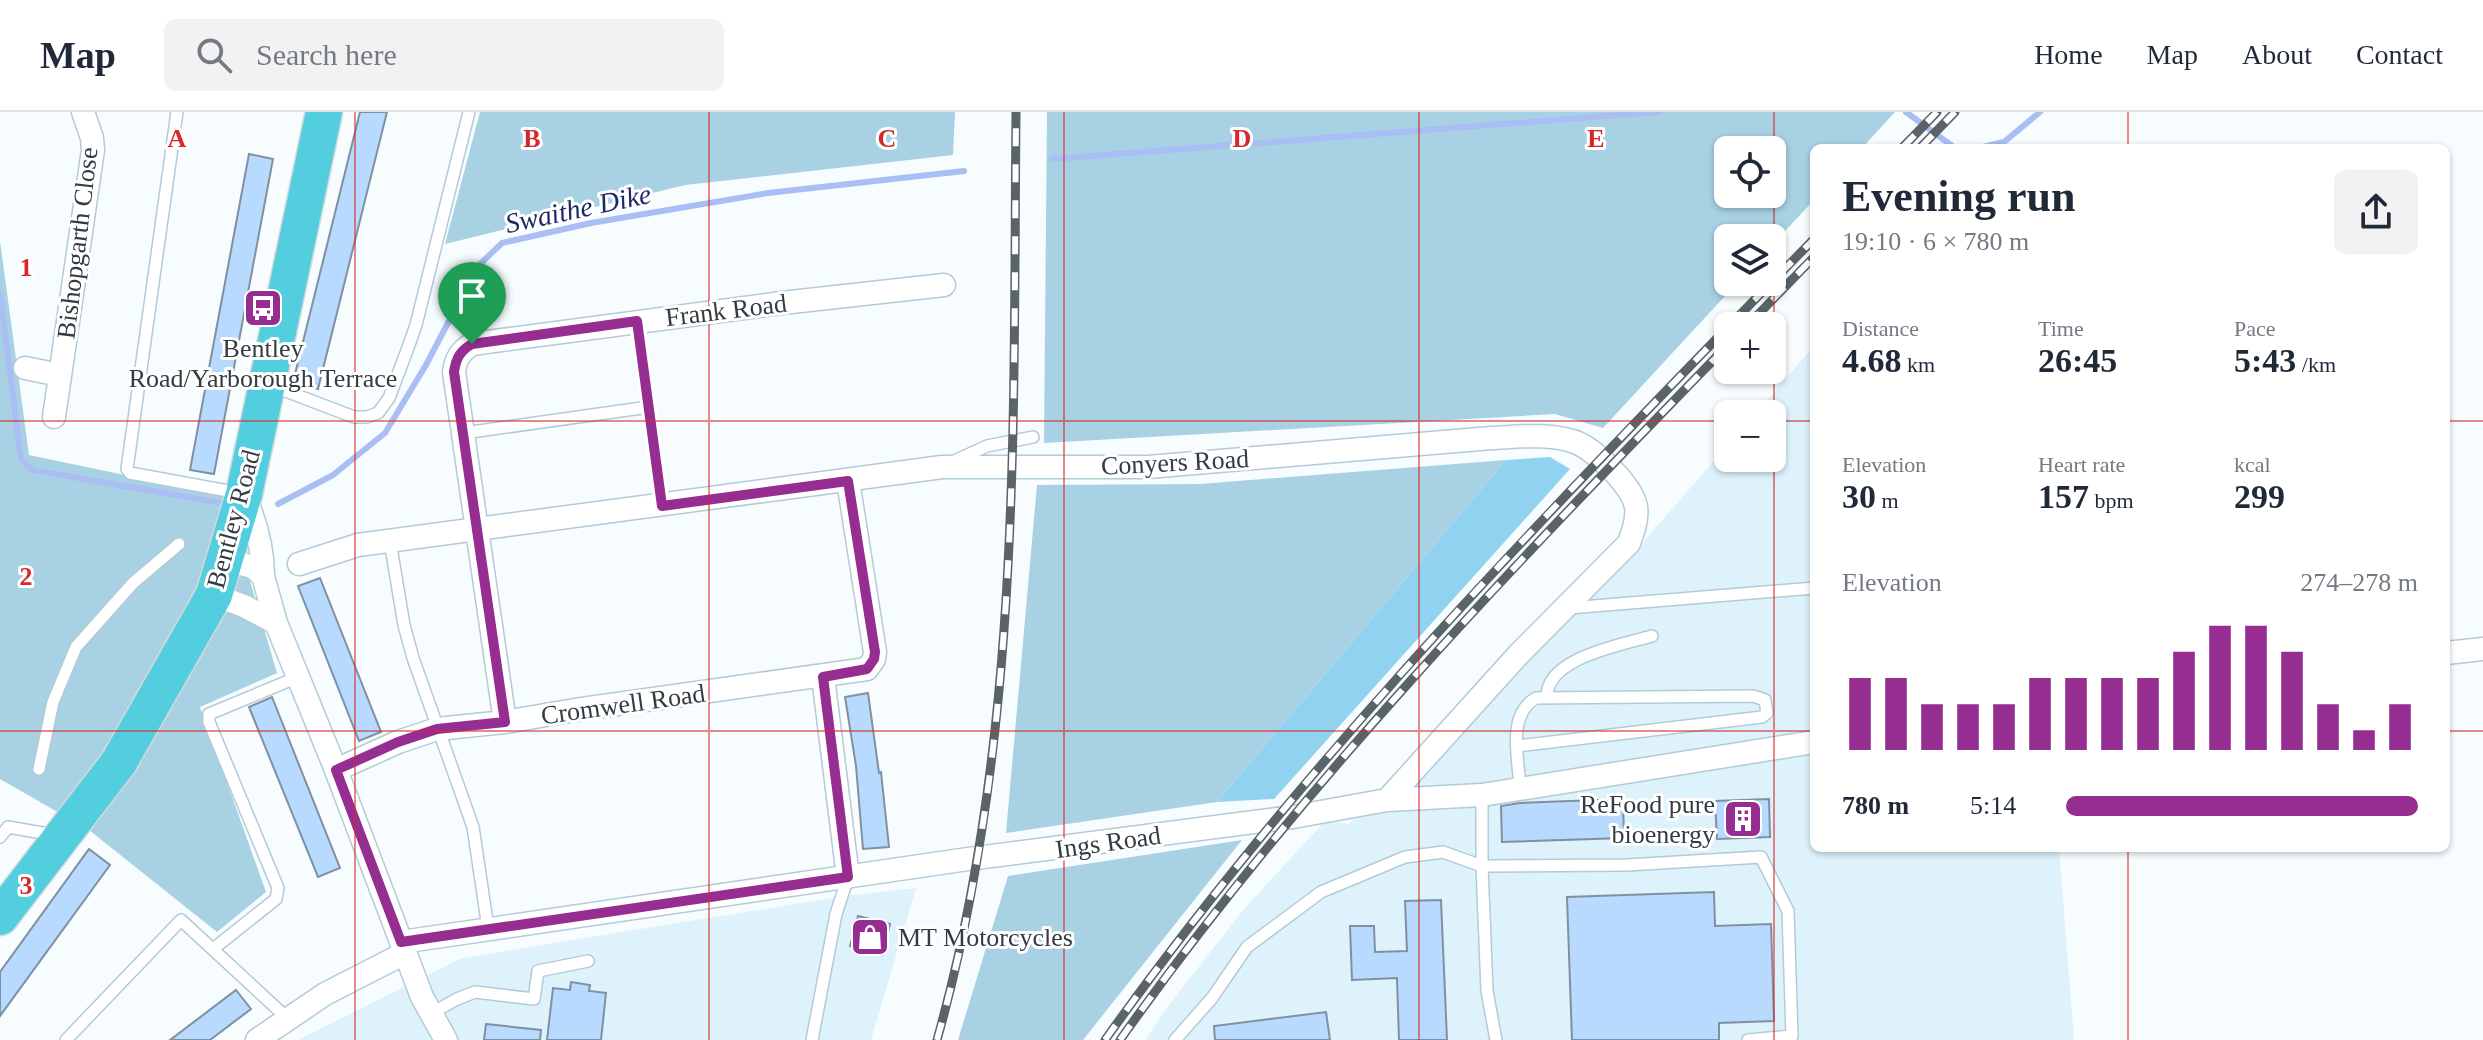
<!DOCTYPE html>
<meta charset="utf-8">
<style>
:root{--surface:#fff;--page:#f2f2f3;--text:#1f2937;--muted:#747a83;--line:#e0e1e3;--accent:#962d90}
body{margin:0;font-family:Georgia,serif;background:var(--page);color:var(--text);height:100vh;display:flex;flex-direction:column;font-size:30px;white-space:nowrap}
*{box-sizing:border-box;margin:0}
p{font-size:26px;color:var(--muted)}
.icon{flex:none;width:44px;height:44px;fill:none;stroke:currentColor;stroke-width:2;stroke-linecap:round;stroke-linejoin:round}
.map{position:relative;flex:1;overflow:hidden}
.sheet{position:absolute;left:1810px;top:32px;width:640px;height:708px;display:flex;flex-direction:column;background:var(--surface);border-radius:12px;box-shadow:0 2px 6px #0004}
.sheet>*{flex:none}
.buttons{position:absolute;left:1714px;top:24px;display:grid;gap:16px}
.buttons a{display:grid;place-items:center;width:72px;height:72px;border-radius:12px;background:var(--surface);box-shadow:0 2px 6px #0004;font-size:40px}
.pin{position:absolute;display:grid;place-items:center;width:68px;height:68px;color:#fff;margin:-82px -34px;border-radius:50% 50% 50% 0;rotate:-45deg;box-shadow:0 0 8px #0007}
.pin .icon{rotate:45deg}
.round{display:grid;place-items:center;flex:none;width:84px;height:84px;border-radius:12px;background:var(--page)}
.overview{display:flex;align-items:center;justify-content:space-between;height:136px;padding:0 32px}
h1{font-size:44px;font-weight:700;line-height:60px}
.metrics{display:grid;grid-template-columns:repeat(3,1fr);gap:12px;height:136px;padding:8px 32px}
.metrics div{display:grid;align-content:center}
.metrics b{font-size:34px;font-weight:700}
.metrics small{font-size:22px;font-weight:400}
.metrics p{font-size:22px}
.chart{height:224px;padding:16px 32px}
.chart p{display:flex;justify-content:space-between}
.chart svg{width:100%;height:144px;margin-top:8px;stroke:var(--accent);stroke-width:6}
ul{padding:0 32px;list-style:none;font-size:26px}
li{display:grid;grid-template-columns:128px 96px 1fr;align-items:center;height:60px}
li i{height:20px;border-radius:10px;background:var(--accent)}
header{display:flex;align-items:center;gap:48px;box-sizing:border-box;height:112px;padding:0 40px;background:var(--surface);border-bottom:2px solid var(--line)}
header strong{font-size:38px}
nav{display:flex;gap:44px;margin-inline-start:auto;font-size:28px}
.search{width:560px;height:72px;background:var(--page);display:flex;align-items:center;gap:20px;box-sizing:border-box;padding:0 28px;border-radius:12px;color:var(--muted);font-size:30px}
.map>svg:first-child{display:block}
.built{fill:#def2fc}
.green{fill:#a8d1e4;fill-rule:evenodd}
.forest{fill:#91d2f0}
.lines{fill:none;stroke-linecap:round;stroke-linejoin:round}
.stream{stroke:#abbef3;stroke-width:6}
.building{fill:#b7dafe;stroke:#8090a1;stroke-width:2}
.service-casing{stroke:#b2cbd7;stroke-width:14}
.minor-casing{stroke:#b2cbd7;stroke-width:25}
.trunk-casing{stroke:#d6d8d9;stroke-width:39}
.service{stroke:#fff;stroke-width:11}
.minor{stroke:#fff;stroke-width:22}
.trunk{stroke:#52cede;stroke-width:36}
.rail-casing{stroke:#5a6368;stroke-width:9}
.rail{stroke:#fff;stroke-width:6;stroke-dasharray:18;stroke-linecap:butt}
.route-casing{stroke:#fff;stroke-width:16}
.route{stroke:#962d90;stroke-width:10}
.grid{fill:none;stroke:#d62828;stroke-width:2;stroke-opacity:0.55}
.labels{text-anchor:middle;stroke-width:6;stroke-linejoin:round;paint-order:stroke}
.street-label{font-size:26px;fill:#323c41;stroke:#fff}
.poi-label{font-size:26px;fill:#323c41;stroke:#fff}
.water-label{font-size:28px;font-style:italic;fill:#1b2a66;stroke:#fff}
.grid-label{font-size:26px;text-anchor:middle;font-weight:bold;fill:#d62828;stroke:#fff;stroke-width:6;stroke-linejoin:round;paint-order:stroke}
</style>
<header>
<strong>Map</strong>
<div class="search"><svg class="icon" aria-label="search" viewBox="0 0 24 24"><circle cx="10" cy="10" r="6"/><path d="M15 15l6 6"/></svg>Search here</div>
<nav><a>Home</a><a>Map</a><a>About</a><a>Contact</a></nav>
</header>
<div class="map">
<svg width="2483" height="928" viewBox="0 0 2483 928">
<rect width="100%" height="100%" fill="#f7fcfe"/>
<path class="built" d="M 1814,234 L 1814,736 L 2059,736 L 2074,928 L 1146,928 L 1165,898 L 1244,797 L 1325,709 L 1349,712 L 1471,577 L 1506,565 L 1636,438 L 1728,333 L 1728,346 L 1772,346 L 1772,302 L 1755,302 Z
M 916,776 L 871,928 L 298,928 L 462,846 L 844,784 Z"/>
<path class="green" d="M 480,0 L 955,0 L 953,43 L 685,73 L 445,132 Z
M 1047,0 L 1895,0 L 1862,36 L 1814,36 L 1814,88 L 1772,133 L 1772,126 L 1728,126 L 1728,170 L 1738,170 L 1603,316 L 1555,302 L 1044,331 ZM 1772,38 L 1772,82 L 1728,82 L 1728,38 Z
M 0,129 L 29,343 L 225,384 L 277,561 L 200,595 L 266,780 L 217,820 L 89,718 L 0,667 Z
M 1506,348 L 1217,690 L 1006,721 L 1037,373 L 1200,372 Z
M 1242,728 L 1083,928 L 958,928 L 1008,764 Z"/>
<path class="forest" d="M 1550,345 L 1570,357 L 1274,687 L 1217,690 L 1506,348 Z"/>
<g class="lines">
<path class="stream" d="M 1906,0 L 1955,36
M 1979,36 L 2004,30 L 2040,0
M 1052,47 L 1659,0
M 0,182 L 21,347 L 33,358 L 221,391
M 278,392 L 333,363 L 385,321 L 426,253 L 477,155 L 502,131 L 591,111 L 768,81 L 964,59"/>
</g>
<path class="building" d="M 360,0 L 387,0 L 318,277 L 293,270 Z
M 249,42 L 273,47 L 214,362 L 190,358 Z
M 320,466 L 381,620 L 359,629 L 298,474 Z
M 868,581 L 879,661 L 881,660 L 889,735 L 863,737 L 856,654 L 845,585 Z
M 272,585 L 340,756 L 318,765 L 249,595 Z
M 1623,687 L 1624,726 L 1502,730 L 1501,694 L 1520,691 Z
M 1769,687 L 1770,725 L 1717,727 L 1715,689 Z
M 89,737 L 110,753 L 0,904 L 0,860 Z
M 1714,780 L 1715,814 L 1771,812 L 1774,909 L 1719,911 L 1719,928 L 1572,928 L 1567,785 Z
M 1441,788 L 1447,928 L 1399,928 L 1397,866 L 1352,868 L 1350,814 L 1374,814 L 1375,840 L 1407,839 L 1405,789 Z
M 858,804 L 890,812 L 882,843 L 850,834 Z
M 571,870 L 590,873 L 589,879 L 606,881 L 601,928 L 547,928 L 553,876 L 570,878 Z
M 236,878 L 251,897 L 210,928 L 170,928 Z
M 1326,900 L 1330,928 L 1215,928 L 1214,914 Z
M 486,912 L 541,918 L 540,928 L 484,928 Z"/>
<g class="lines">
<defs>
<path id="service" d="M 177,0 L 127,357 L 130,361 L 239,381
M 637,209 L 662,393
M 270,273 L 354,305 L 367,305 L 378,301 L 389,286 L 409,233 L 416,213 L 469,0
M 464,321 L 649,295
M 950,351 L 987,334 L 1033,325
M 390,429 L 404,513 L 413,546 L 473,715 L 488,816
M 1569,496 L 1814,476
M 1547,585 C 1546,546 1621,533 1652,524
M 1518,634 L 1762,605 L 1767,601 L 1765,588 L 1753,584 L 1536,586 C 1506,603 1519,647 1520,677
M 39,657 L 53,590 L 76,535 L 133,471 L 179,432
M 1482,683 L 1482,754 L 1627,753 L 1761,745 L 1788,799 L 1792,924 L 1748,928
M 0,725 L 8,715 L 54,723
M 213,837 L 276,787 L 278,776 L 209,610 L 209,602 L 298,565
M 432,901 L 457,887 L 475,880 L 534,887 L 538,859 L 588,849
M 66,928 L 181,808 L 287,906
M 812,928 L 836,802 L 848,765
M 1175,928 L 1212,886 L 1247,835 L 1321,780 L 1405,745 L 1443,740 L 1482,754 L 1487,879 L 1496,928"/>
<path id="minor" d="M 25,256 L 60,263
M 54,305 L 93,38 L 92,26 L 83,0
M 244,383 C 256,410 263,435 263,464
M 226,448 L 253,455 L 263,464 L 276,511 L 336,658 L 422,885 L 446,928
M 299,452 L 358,433 L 942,355 L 1148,355 L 1491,326 C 1517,325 1547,321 1572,329 C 1592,334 1633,374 1636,395 C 1638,407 1633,420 1629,431 L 1518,543 L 1387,688
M 214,483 L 244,494 L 276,511
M 2446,541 L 2483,537
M 823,565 L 848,765
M 505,610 L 454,260 C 456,246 460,240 472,232 L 782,191 L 944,173
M 336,658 L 398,630 L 437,617 L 505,610 L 575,598 L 867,557 L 874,547 L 875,540 L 848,369
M 401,830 L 968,747 L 1293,705 L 1387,688 L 1482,683 L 1814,630
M 257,928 L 325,882 L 405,841"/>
<path id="trunk" d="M 0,805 L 119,650 L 214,483 L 244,382 L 324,0"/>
</defs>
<use href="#service" class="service-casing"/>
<use href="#minor" class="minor-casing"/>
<use href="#trunk" class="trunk-casing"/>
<use href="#service" class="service"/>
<use href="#minor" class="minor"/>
<use href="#trunk" class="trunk"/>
<defs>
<path id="rail" d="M 1902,36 L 1937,0
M 1920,36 L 1955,0
M 1729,214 L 1814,127
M 1747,214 L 1814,145
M 937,928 C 1022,626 1013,310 1016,0
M 1105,928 C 1289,670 1507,442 1728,215
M 1120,928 C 1299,676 1513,454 1728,233"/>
</defs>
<use href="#rail" class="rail-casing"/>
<use href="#rail" class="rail"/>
</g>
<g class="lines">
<defs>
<path id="route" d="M 637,209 L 662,394 L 848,369 L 875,540 L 874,547 L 867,557 L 823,565 L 848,765 L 401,830 L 336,658 L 398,630 L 437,617 L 505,610 L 454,260 C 456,246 460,239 472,232 Z"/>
</defs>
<use href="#route" class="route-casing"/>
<use href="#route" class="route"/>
</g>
<path class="grid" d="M 355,0 L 355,928M 709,0 L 709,928M 1064,0 L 1064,928M 1419,0 L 1419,928M 1774,0 L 1774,928M 2128,0 L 2128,36M 0,309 L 1728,309M 1772,309 L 1814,309M 2446,309 L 2483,309M 0,619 L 1814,619M 2446,619 L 2483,619M 2128,736 L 2128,928"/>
<defs>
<symbol id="bus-square" viewBox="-11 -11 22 22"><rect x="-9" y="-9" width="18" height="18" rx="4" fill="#962d90" stroke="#fff"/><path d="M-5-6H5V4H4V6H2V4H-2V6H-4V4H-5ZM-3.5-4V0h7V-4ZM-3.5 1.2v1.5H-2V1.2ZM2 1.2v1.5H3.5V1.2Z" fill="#fff"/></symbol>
<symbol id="building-square" viewBox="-11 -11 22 22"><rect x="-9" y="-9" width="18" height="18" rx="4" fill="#962d90" stroke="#fff"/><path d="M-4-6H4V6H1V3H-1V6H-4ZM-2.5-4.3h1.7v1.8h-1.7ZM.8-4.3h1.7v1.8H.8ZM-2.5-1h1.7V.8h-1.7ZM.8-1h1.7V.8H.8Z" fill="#fff"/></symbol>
<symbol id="shop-square" viewBox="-11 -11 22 22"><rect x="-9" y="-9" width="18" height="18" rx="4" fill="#962d90" stroke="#fff"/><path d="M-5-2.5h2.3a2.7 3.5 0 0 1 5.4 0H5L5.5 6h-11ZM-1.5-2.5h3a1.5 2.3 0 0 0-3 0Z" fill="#fff"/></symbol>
</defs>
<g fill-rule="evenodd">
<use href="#bus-square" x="241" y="174" width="44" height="44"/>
<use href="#building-square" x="1721" y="685" width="44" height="44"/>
<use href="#shop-square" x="848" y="803" width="44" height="44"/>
</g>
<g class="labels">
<g class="street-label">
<text transform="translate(77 131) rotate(-83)" y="9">Bishopgarth Close</text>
<text transform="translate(726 198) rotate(-7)" y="9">Frank Road</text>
<text transform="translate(1175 350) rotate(-3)" y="9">Conyers Road</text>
<text transform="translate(233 407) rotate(-75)" y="9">Bentley Road</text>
<text transform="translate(623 592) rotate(-8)" y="9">Cromwell Road</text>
<text transform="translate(1108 730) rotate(-8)" y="9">Ings Road</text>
</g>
<g class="poi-label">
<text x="263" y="245">Bentley<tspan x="263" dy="30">Road/Yarborough Terrace</tspan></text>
<text x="1715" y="701" text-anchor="end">ReFood pure<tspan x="1715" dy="30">bioenergy</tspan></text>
<text x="898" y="834" text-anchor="start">MT Motorcycles</text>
</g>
<g class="water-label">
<text transform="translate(578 96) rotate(-12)" y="10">Swaithe Dike</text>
</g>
</g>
<g class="grid-label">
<text x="177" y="35">A</text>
<text x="532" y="35">B</text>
<text x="887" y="35">C</text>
<text x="1242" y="35">D</text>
<text x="1596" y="35">E</text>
<text x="26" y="164">1</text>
<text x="26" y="473">2</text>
<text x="26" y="782">3</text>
</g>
</svg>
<div class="buttons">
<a><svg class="icon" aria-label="locate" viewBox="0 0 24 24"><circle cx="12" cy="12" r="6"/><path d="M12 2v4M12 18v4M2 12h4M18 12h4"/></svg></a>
<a><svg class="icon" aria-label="layers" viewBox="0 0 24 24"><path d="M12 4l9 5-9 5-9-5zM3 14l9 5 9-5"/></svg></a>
<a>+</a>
<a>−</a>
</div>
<div class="pin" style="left:472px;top:232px;background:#1e9e55"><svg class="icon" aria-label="arrive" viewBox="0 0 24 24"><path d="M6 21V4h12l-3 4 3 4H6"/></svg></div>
<section class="sheet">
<div class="overview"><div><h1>Evening run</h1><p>19:10 · 6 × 780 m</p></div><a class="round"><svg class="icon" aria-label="share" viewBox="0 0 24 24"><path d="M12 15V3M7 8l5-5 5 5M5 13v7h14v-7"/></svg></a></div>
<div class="metrics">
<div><p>Distance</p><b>4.68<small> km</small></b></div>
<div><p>Time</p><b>26:45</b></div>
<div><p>Pace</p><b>5:43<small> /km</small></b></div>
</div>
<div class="metrics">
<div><p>Elevation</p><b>30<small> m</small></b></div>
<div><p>Heart rate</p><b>157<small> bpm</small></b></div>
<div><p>kcal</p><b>299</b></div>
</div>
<div class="chart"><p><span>Elevation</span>274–278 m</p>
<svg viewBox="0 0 160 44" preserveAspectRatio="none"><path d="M5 44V22M15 44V22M25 44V30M35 44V30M45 44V30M55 44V22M65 44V22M75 44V22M85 44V22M95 44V14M105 44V6M115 44V6M125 44V14M135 44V30M145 44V38M155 44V30"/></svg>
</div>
<ul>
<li><b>780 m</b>5:14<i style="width:100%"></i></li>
</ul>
</section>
</div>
